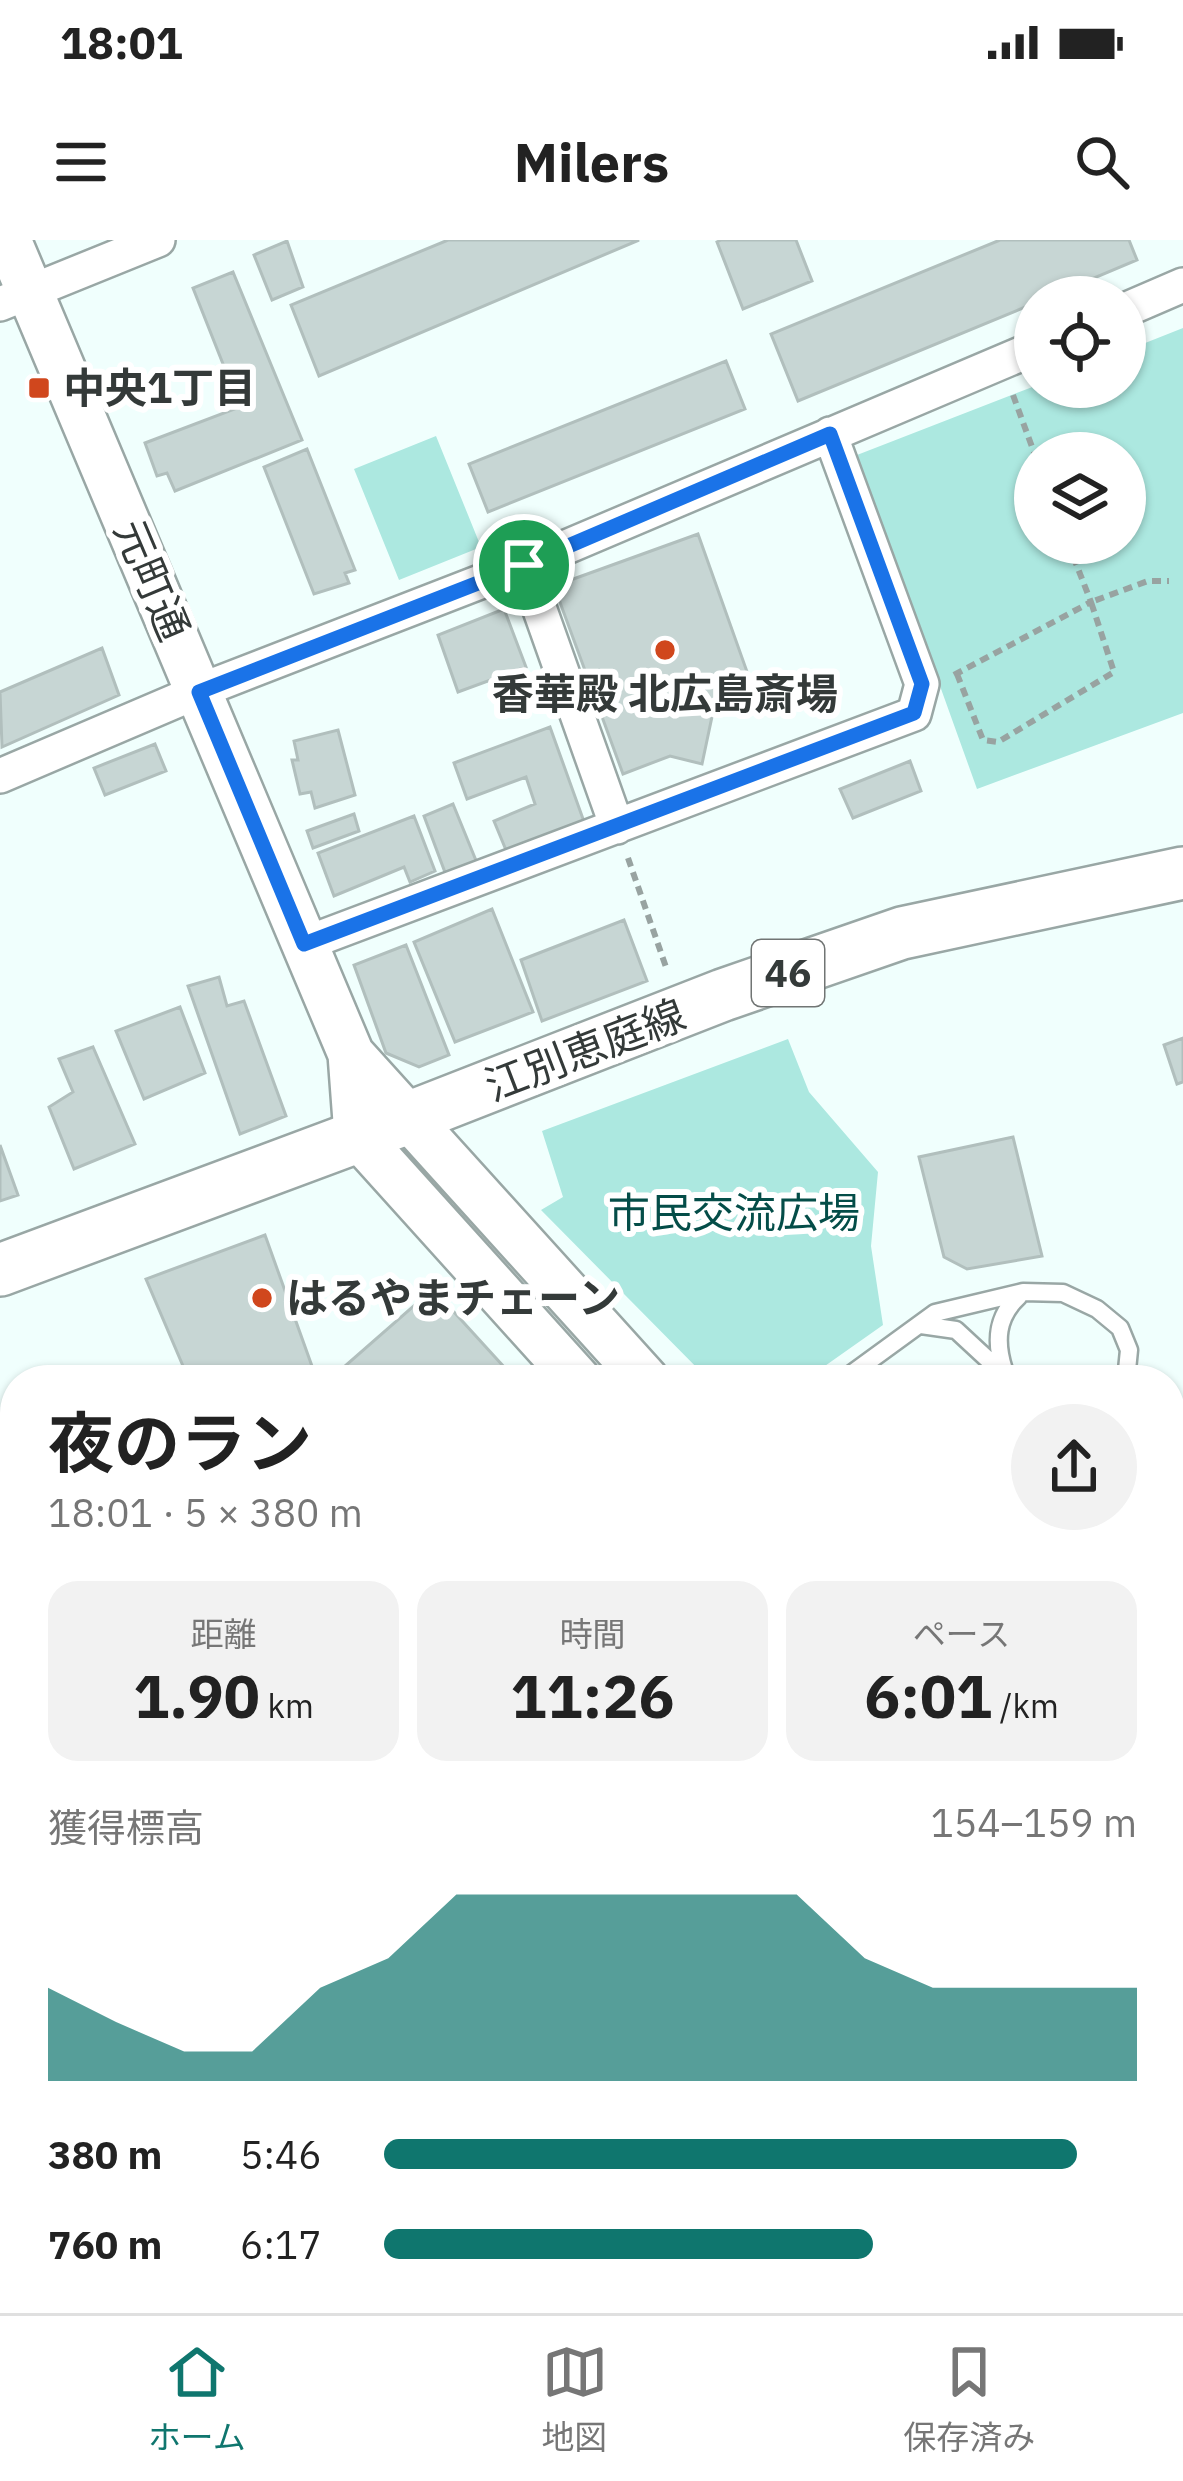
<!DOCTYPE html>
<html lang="ja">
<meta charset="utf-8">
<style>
:root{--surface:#fff;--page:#f2f2f2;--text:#222;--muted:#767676;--line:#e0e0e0;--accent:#0f766e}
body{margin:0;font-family:"IBM Plex Sans","Noto Sans JP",sans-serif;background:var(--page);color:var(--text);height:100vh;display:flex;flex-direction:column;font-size:45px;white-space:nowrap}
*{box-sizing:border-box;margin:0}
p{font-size:39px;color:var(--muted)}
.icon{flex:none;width:66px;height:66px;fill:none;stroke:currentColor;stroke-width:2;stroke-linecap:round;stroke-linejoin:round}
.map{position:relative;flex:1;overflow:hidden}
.side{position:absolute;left:0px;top:1125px;width:1185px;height:948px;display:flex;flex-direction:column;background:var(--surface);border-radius:48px 48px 0 0;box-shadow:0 3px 9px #0004}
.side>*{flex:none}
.tools{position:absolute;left:1014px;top:36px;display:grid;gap:24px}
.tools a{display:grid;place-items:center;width:132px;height:132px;border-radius:50%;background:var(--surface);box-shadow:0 3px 9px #0004;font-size:60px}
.pin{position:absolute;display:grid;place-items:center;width:102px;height:102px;color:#fff;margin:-51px;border:6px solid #fff;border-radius:50%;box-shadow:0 3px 12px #0007}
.round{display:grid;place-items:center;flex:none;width:126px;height:126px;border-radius:63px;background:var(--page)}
.head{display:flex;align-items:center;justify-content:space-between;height:204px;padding:0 48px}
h1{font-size:66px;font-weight:700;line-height:90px}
.metrics{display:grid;grid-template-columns:repeat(3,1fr);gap:18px;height:204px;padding:12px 48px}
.metrics div{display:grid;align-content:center;border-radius:30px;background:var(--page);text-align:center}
.metrics b{font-size:60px;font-weight:700}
.metrics small{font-size:33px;font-weight:400}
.metrics p{font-size:33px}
.chart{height:336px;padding:24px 48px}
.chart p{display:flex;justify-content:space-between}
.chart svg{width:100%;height:216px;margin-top:12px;fill:var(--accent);opacity:.7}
ul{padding:0 48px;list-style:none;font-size:39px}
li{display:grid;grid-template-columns:192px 144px 1fr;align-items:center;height:90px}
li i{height:30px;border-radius:15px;background:var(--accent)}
.status{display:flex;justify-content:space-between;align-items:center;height:84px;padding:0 60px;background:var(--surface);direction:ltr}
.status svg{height:33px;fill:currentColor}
header{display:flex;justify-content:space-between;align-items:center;height:156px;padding:0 48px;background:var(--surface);font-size:54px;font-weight:700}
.dock{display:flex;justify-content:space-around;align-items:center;height:168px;border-top:3px solid var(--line);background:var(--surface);font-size:33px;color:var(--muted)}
.dock a{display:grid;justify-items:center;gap:6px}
.dock .on{color:var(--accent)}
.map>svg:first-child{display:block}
.green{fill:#ace8e0;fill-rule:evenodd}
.building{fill:#c7d6d4;stroke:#b1bfbd;stroke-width:3}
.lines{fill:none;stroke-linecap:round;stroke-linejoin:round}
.lane-casing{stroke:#99a7a5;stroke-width:21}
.street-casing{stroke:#99a7a5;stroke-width:38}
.secondary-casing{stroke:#99a7a5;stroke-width:50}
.primary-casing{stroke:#99a7a5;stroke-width:56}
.path{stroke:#98a3a1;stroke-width:6;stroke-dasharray:9 6;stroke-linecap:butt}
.lane{stroke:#fff;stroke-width:16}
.street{stroke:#fff;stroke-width:33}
.secondary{stroke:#fff;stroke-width:45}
.primary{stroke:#fff;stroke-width:51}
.rail-casing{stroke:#97a1a0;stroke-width:14}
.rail{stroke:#fff;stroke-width:9;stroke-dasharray:27;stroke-linecap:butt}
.route-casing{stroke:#fff;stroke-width:24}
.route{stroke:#1a73e8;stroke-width:15}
.poi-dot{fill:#d0471d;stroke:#fff;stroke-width:4.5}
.labels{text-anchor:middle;stroke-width:12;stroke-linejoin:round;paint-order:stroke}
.shield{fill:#fff;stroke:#717574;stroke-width:3}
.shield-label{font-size:39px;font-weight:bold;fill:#343a39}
.poi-label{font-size:42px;font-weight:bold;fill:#343a39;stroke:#fff;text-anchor:start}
.street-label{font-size:42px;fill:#343a39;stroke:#fff}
.park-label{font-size:42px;fill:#044d48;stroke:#fff}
</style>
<div class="status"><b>18:01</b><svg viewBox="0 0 49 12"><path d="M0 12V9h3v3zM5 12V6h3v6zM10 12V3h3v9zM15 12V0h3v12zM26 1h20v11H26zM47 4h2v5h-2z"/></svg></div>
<header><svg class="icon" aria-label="menu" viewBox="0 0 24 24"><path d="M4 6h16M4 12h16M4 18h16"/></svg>Milers<svg class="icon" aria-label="search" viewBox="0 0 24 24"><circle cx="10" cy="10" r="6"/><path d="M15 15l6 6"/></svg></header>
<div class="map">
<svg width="1183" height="2073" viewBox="0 0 1183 2073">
<rect width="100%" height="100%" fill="#f0fffd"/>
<path class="green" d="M 1183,88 L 1183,473 L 977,549 L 857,215 L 1035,146 L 1125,147 L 1125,111 ZM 1035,213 L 1125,213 L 1125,303 L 1035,303 Z
M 436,196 L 481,307 L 399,340 L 354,229 Z
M 788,799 L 809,852 L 878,932 L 871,1006 L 883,1085 L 805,1140 L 709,1140 L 541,970 L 563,957 L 542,891 Z"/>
<path class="building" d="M 448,0 L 639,0 L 319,136 L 291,65 Z
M 721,0 L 796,0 L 812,41 L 743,69 L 717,2 Z
M 1000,0 L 1129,0 L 1137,20 L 1049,57 L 1035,57 L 1035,63 L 798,161 L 771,94 Z
M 287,1 L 303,47 L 272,60 L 254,15 Z
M 233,32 L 302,200 L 175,251 L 167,233 L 157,236 L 145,203 L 240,167 L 193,48 Z
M 726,121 L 745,169 L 488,272 L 469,224 Z
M 307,209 L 355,330 L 345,333 L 349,343 L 314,354 L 264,227 Z
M 698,294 L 756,457 L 713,472 L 702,524 L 670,516 L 623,534 L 554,346 Z
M 504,369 L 526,427 L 458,452 L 438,395 Z
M 102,408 L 119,455 L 2,507 L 0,452 Z
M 550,487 L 587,590 L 508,615 L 494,581 L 535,564 L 526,537 L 467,559 L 454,523 Z
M 338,490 L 355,555 L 315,568 L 311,552 L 300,554 L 292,520 L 298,520 L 294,501 Z
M 155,504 L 166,531 L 105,555 L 94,528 Z
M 910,521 L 921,551 L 853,578 L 840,549 Z
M 453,564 L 477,623 L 446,635 L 424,576 Z
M 354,574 L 359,591 L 313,608 L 307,591 Z
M 414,576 L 435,631 L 410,642 L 404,627 L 334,656 L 318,613 Z
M 492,669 L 533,772 L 455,802 L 414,702 Z
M 624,680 L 647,741 L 542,781 L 521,720 Z
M 406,705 L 449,815 L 419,827 L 386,813 L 354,725 Z
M 219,737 L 227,766 L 244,761 L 286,876 L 240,894 L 188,746 Z
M 180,767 L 205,833 L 144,859 L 116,791 Z
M 1183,798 L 1183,842 L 1177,844 L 1164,805 Z
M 93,807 L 135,904 L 74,929 L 49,867 L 73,852 L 59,819 Z
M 1013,897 L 1042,1016 L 967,1029 L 944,1017 L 919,917 Z
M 0,905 L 18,955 L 0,961 Z
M 265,995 L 313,1129 L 297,1140 L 189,1140 L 146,1039 Z
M 433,1049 L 516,1140 L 329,1140 Z
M 1170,1182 L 1183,1196 L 1183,1501 L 1170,1513 Z
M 15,1456 L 15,1637 L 0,1625 L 0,1475 Z
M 81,2058 L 274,2058 L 258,2073 L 65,2073 Z
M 428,2058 L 496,2058 L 480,2073 L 441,2073 Z"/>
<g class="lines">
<defs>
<path id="lane" d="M 921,1085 L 956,1090 L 1010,1140
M 1004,1130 C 995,1102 996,1077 1019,1056
M 843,1140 L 935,1073 L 1023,1052 L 1063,1053 L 1097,1069 L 1120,1088 L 1129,1110 L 1126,1140"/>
<path id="street" d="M 0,64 L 158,0
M 1125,70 L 1183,45
M 524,325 L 617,587
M 0,536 L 199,451 L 524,325 L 1035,108
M 304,704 L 914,474 L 922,444 L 830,194
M 0,1683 L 15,1697
M 1170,1903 L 1183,1894
M 353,2058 L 365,2073
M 931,2073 L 950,2058"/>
<path id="secondary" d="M 8,0 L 351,814 L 357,895 L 578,1140
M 351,814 L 646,1140
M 1170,1714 L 1183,1728
M 1170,1786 L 1183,1800
M 0,2051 L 15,2041"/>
<path id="primary" d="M 0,1030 L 408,878 L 723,755 L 902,693 L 1183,633"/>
</defs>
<use href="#lane" class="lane-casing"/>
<use href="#street" class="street-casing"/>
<use href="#secondary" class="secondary-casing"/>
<use href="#primary" class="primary-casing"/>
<path class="path" d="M 1013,155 L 1035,215
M 957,434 L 983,500 L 998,502 L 1114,432 L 1091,362 L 1148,341 L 1169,341
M 954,435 L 1091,362 L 1068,303
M 628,618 L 666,727
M 1170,1581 L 1183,1571
M 578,2073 L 585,2058
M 654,2073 L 673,2058"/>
<use href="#lane" class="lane"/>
<use href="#street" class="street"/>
<use href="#secondary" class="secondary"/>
<use href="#primary" class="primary"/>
<defs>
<path id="rail" d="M 1170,1795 L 1183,1786
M 1170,1820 L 1183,1812
M 785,2073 L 802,2058
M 817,2073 L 836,2058"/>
</defs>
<use href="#rail" class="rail-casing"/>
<use href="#rail" class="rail"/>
</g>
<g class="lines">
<defs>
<path id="route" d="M 830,194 L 922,444 L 914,473 L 304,704 L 199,452 L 524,325 Z"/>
</defs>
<use href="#route" class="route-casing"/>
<use href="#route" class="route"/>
</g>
<g class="poi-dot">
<rect x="27" y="136" width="24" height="24" rx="6"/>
<circle cx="665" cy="410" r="12"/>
<circle cx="262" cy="1058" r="12"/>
</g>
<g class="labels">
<rect class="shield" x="752" y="700" width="72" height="66" rx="9"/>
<g class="shield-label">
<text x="788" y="747">46</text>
</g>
<g class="poi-label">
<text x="63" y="163">中央1丁目</text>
<text x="665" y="469" text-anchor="middle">香華殿 北広島斎場</text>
<text x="286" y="1073">はるやまチェーン</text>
</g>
<g class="street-label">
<text transform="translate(152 340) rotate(67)" y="15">元町通</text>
<text transform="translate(585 810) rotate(-21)" y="15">江別恵庭線</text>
</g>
<g class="park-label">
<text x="734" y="988">市民交流広場</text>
</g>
</g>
</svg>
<div class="tools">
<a><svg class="icon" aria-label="locate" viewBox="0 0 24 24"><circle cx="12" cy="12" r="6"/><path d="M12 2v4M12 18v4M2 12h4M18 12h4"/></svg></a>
<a><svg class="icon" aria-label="layers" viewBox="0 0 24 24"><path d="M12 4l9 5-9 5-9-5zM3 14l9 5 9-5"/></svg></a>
</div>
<div class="pin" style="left:524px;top:325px;background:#1e9e55"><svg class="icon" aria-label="arrive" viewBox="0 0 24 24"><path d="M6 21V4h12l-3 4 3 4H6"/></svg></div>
<section class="side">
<div class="head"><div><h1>夜のラン</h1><p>18:01 · 5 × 380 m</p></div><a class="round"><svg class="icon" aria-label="share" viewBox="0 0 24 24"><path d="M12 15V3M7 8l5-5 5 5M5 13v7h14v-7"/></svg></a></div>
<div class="metrics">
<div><p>距離</p><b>1.90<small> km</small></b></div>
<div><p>時間</p><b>11:26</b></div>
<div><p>ペース</p><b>6:01<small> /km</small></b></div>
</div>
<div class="chart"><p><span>獲得標高</span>154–159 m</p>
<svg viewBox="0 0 160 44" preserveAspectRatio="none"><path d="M0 44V25L10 32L20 38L30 38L40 25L50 19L60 6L70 6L80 6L90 6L100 6L110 6L120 19L130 25L140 25L150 25L160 25V44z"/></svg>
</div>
<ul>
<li><b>380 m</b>5:46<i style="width:92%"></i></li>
<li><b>760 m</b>6:17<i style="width:65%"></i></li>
</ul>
</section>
</div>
<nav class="dock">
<a class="on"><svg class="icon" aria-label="home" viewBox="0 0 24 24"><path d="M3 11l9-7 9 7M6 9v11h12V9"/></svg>ホーム</a>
<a><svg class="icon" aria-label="map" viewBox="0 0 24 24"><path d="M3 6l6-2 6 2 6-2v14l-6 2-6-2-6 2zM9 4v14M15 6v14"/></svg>地図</a>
<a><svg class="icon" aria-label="saved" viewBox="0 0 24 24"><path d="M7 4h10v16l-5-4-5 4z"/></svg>保存済み</a>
</nav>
